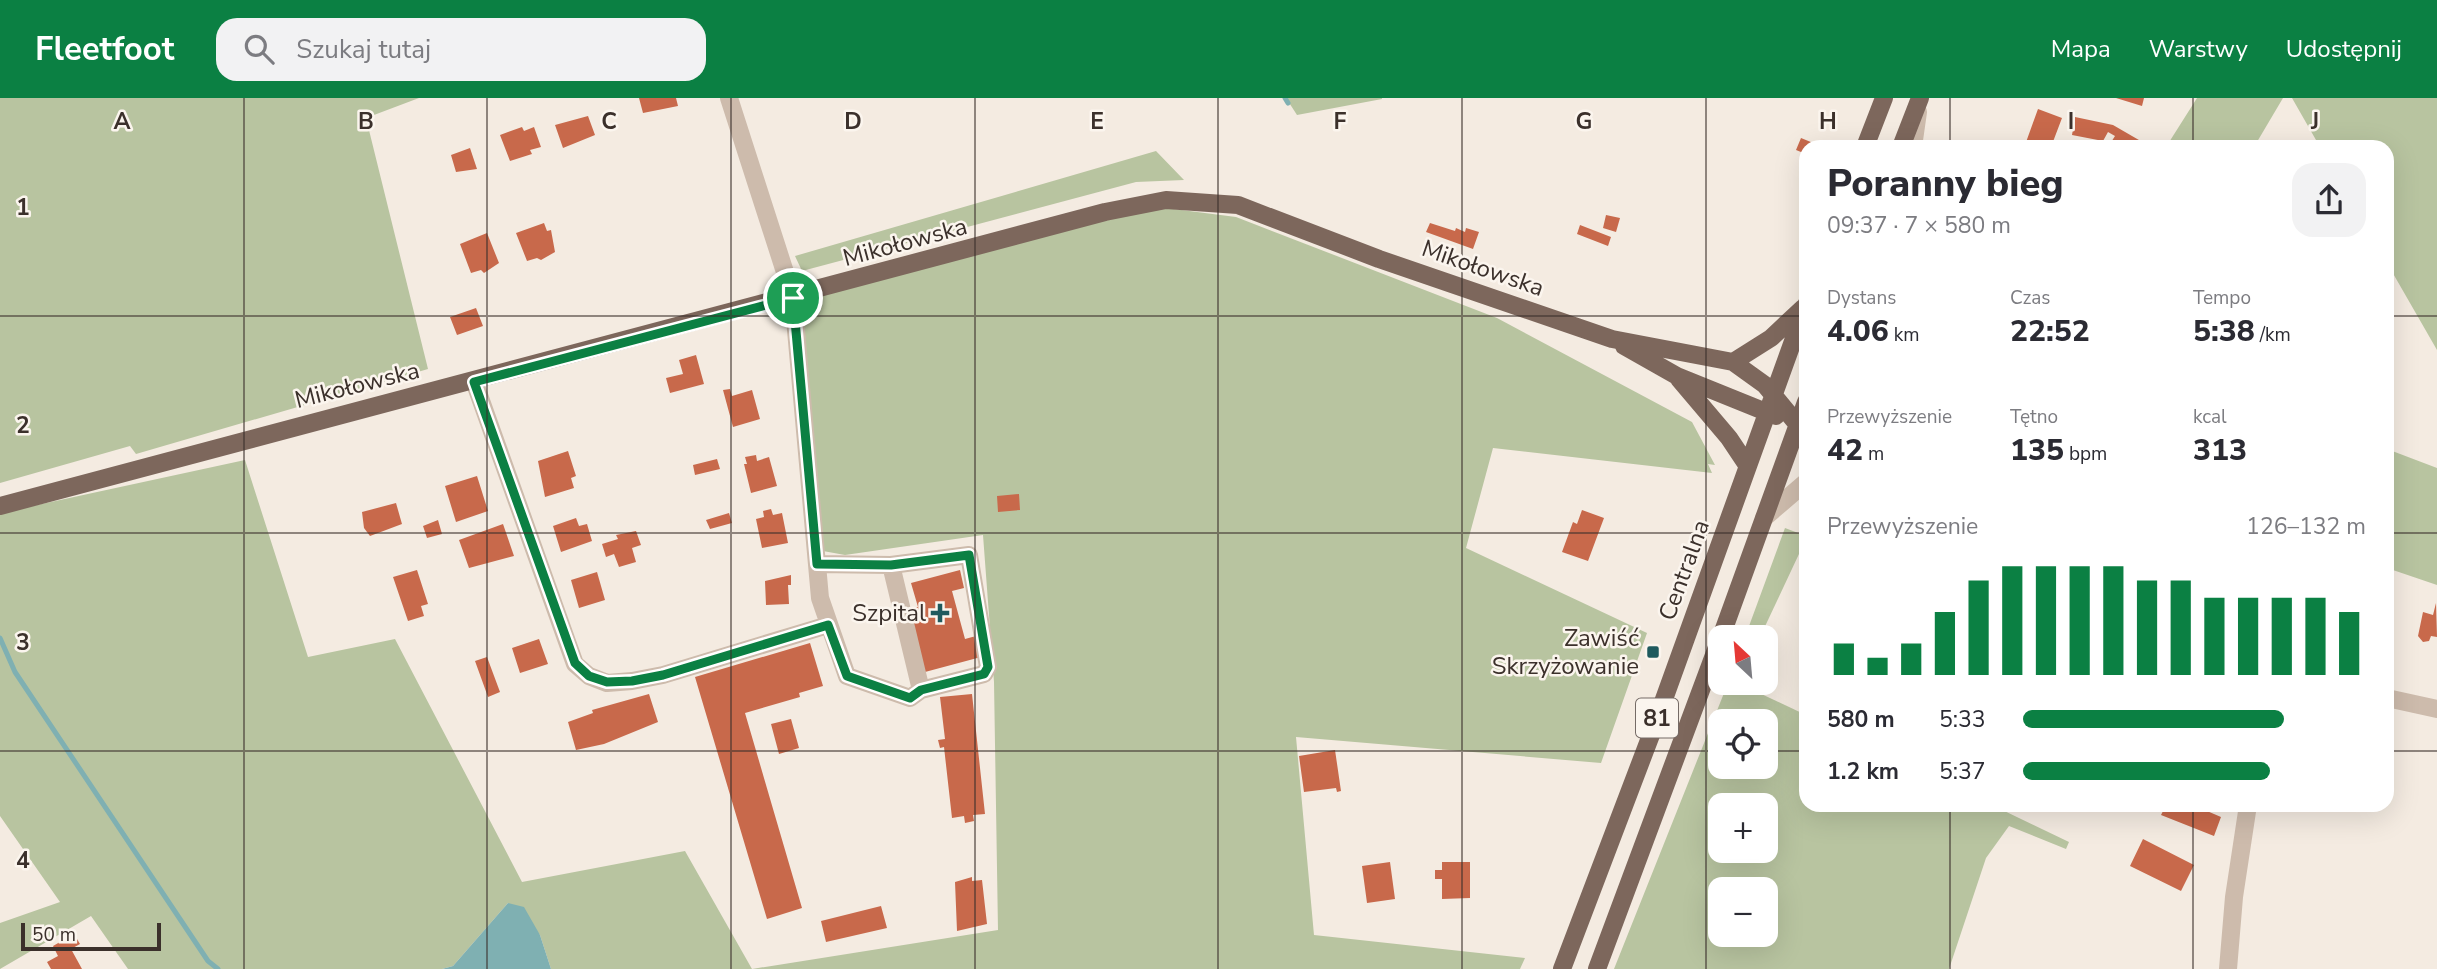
<!DOCTYPE html>
<html lang="pl">
<meta charset="utf-8">
<style>
:root{--surface:#fff;--page:#f2f2f3;--text:#2b2b33;--muted:#7c7c81;--accent:#0b8043}
body{margin:0;font-family:"Nunito Sans",sans-serif;background:var(--page);color:var(--text);height:100vh;display:flex;flex-direction:column;font-size:26px;white-space:nowrap}
*{box-sizing:border-box;margin:0}
p{font-size:23px;color:var(--muted)}
.icon{flex:none;width:38px;height:38px;fill:none;stroke:currentColor;stroke-width:2;stroke-linecap:round;stroke-linejoin:round}
.map{position:relative;flex:1;overflow:hidden}
.panel{position:absolute;left:1799px;top:42px;width:595px;height:672px;display:flex;flex-direction:column;background:var(--surface);border-radius:21px;box-shadow:0 7px 28px #0002}
.panel>*{flex:none}
.needle{width:46px;rotate:334deg}
.fabs{position:absolute;left:1708px;top:527px;display:grid;gap:14px}
.fabs a{display:grid;place-items:center;width:70px;height:70px;border-radius:14px;background:var(--surface);box-shadow:0 7px 28px #0002;font-size:35px}
.scale{position:absolute;left:21px;bottom:18px;width:140px;box-sizing:border-box;padding-left:7px;border:4px solid #3b302b;border-top:0;font-size:19px;line-height:24px;white-space:nowrap;color:#3b302b;-webkit-text-stroke:5px #fbf5ee;paint-order:stroke}
.pin{position:absolute;display:grid;place-items:center;width:60px;height:60px;color:#fff;margin:-30px;border:4px solid #fff;border-radius:50%;box-shadow:0 2px 7px #0007}
.round{display:grid;place-items:center;flex:none;width:74px;height:74px;border-radius:21px;background:var(--page)}
.overview{display:flex;align-items:center;justify-content:space-between;height:119px;padding:0 28px}
h1{font-size:38px;font-weight:800;line-height:52px}
.metrics{display:grid;grid-template-columns:repeat(3,1fr);gap:10px;height:119px;padding:7px 28px}
.metrics div{display:grid;align-content:center}
.metrics b{font-size:30px;font-weight:800}
.metrics small{font-size:19px;font-weight:400}
.metrics p{font-size:19px}
.chart{height:196px;padding:14px 28px}
.chart p{display:flex;justify-content:space-between}
.chart svg{width:100%;height:126px;margin-top:7px;stroke:var(--accent);stroke-width:6}
ul{padding:0 28px;list-style:none;font-size:23px}
li{display:grid;grid-template-columns:112px 84px 1fr;align-items:center;height:52px}
li i{height:18px;border-radius:9px;background:var(--accent)}
header{display:flex;align-items:center;gap:42px;box-sizing:border-box;height:98px;padding:0 35px;background:var(--accent);color:#fff}
header strong{font-size:33px}
nav{display:flex;gap:38px;margin-inline-start:auto;font-size:24px}
.search{width:490px;height:63px;background:var(--page);display:flex;align-items:center;gap:18px;box-sizing:border-box;padding:0 24px;border-radius:21px;color:var(--muted);font-size:26px}
.map>svg:first-child{display:block}
.green{fill:#b8c4a0;fill-rule:evenodd}
.water{fill:#7fb0b2}
.lines{fill:none;stroke-linecap:round;stroke-linejoin:round}
.stream{stroke:#7fb0b2;stroke-width:5}
.building{fill:#c8694b}
.minor{stroke:#cdbbac;stroke-width:18}
.major{stroke:#7d675c;stroke-width:18}
.route-casing{stroke:#fff;stroke-width:14}
.route{stroke:#0b8043;stroke-width:9}
.grid{fill:none;stroke:#3b302b;stroke-width:2;stroke-opacity:0.55}
.poi-dot{fill:#1f5a5e;stroke:#fbf5ee;stroke-width:2.5}
.labels{text-anchor:middle;stroke-width:5;stroke-linejoin:round;paint-order:stroke}
.shield{fill:#fbf5ee;stroke:#756b66;stroke-width:2}
.shield-label{font-size:23px;font-weight:bold;fill:#3b302b}
.street-label{font-size:24px;fill:#3b302b;stroke:#fbf5ee}
.poi-label{font-size:24px;fill:#3b302b;stroke:#fbf5ee;text-anchor:end}
.grid-label{font-size:23px;text-anchor:middle;font-weight:bold;fill:#3b302b;stroke:#fbf5ee;stroke-width:5;stroke-linejoin:round;paint-order:stroke}
</style>
<header>
<strong>Fleetfoot</strong>
<div class="search"><svg class="icon" aria-label="search" viewBox="0 0 24 24"><circle cx="10" cy="10" r="6"/><path d="M15 15l6 6"/></svg>Szukaj tutaj</div>
<nav><a>Mapa</a><a>Warstwy</a><a>Udostępnij</a></nav>
</header>
<div class="map">
<svg width="2437" height="871" viewBox="0 0 2437 871">
<rect width="100%" height="100%" fill="#f4ebe1"/>
<path class="green" d="M 0,0 L 419,0 L 366,20 L 428,271 L 136,356 L 130,348 L 0,385 Z
M 1286,0 L 1382,0 L 1382,1 L 1297,17 Z
M 2197,0 L 2283,0 L 2254,49 L 2166,49 Z
M 2292,0 L 2437,0 L 2437,252 L 2387,165 L 2387,49 L 2320,49 Z
M 1156,53 L 1184,82 L 1136,84 L 802,173 L 795,158 Z
M 1158,109 L 1236,119 L 1497,220 L 1692,324 L 1715,367 L 1708,366 L 1712,375 L 1493,350 L 1466,450 L 1647,535 L 1601,665 L 1296,639 L 1314,837 L 1525,860 L 1520,871 L 551,871 L 540,837 L 508,805 L 453,868 L 442,871 L 128,871 L 91,818 L 0,871 L 0,825 L 60,804 L 0,718 L 0,415 L 245,362 L 308,559 L 395,541 L 522,784 L 685,753 L 752,871 L 998,832 L 994,584 L 983,437 L 845,457 L 823,453 L 790,190 Z
M 2387,351 L 2437,370 L 2437,487 L 2387,470 Z
M 1785,430 L 1806,438 L 1806,441 L 1760,539 L 1745,539 Z
M 1728,585 L 1738,585 L 1806,617 L 1806,707 L 1992,707 L 2069,744 L 2066,751 L 2009,728 L 1986,760 L 1949,871 L 1614,871 ZM 1766,623 L 1766,668 L 1720,668 L 1720,623 ZM 1720,707 L 1766,707 L 1766,752 L 1720,752 ZM 1720,791 L 1766,791 L 1766,836 L 1720,836 Z"/>
<path class="water" d="M 508,805 L 524,809 L 540,837 L 551,871 L 442,871 L 453,868 Z"/>
<g class="lines">
<path class="stream" d="M 1285,0 L 1288,5
M 0,540 L 15,574 L 208,863 L 218,871"/>
</g>
<path class="building" d="M 639,0 L 676,0 L 678,8 L 643,15 Z
M 2116,0 L 2144,0 L 2142,8 Z
M 2038,11 L 2062,20 L 2051,49 L 2025,47 Z
M 588,18 L 595,37 L 563,50 L 555,27 Z
M 2075,19 L 2113,27 L 2151,49 L 2108,49 L 2115,38 L 2108,34 L 2103,43 L 2072,37 Z
M 522,29 L 524,33 L 534,29 L 541,49 L 530,52 L 532,56 L 510,63 L 500,37 Z
M 1801,40 L 1823,49 L 1806,49 L 1806,56 L 1796,52 Z
M 470,50 L 477,71 L 456,74 L 451,57 Z
M 1606,117 L 1620,120 L 1616,134 L 1603,130 Z
M 544,125 L 547,133 L 551,132 L 555,154 L 541,162 L 537,160 L 527,163 L 516,135 Z
M 1430,125 L 1455,133 L 1456,130 L 1465,134 L 1466,130 L 1479,134 L 1473,151 L 1426,134 Z
M 1580,127 L 1611,139 L 1608,148 L 1577,136 Z
M 487,135 L 499,165 L 484,175 L 481,172 L 471,175 L 460,146 Z
M 476,210 L 483,228 L 457,237 L 450,219 Z
M 696,257 L 704,286 L 670,295 L 666,280 L 683,276 L 679,262 Z
M 730,291 L 732,298 L 752,292 L 760,321 L 733,329 L 723,292 Z
M 568,353 L 576,378 L 571,380 L 574,390 L 545,399 L 538,363 Z
M 756,357 L 757,363 L 769,359 L 777,388 L 751,395 L 744,366 L 747,366 L 745,359 Z
M 717,361 L 720,371 L 695,377 L 693,367 Z
M 477,378 L 488,413 L 456,424 L 445,388 Z
M 1019,396 L 1020,412 L 998,414 L 997,398 Z
M 396,405 L 402,426 L 370,438 L 364,430 L 362,414 Z
M 771,411 L 773,417 L 782,415 L 788,445 L 762,450 L 756,421 L 764,419 L 763,413 Z
M 1582,412 L 1604,420 L 1588,463 L 1562,454 L 1573,424 L 1577,426 Z
M 729,415 L 732,425 L 710,431 L 706,422 Z
M 576,420 L 579,428 L 587,426 L 592,443 L 561,454 L 553,428 Z
M 438,422 L 442,436 L 427,440 L 423,428 Z
M 503,426 L 514,458 L 469,470 L 459,442 Z
M 636,433 L 641,447 L 632,450 L 636,464 L 619,469 L 614,456 L 606,459 L 602,446 L 618,441 L 616,437 Z
M 417,472 L 428,506 L 421,508 L 424,518 L 408,523 L 393,479 Z
M 960,472 L 964,490 L 952,493 L 965,541 L 976,538 L 981,559 L 925,574 L 909,511 L 918,509 L 911,485 Z
M 597,474 L 605,502 L 579,510 L 571,482 Z
M 791,477 L 791,487 L 788,487 L 789,506 L 766,507 L 765,483 Z
M 2436,505 L 2437,539 L 2431,538 L 2429,543 L 2423,544 L 2418,538 L 2423,514 L 2433,517 Z
M 539,541 L 548,566 L 520,575 L 512,550 Z
M 810,545 L 823,588 L 799,595 L 800,599 L 745,615 L 802,810 L 767,821 L 695,579 Z
M 487,559 L 500,594 L 488,599 L 475,563 Z
M 649,596 L 658,624 L 604,646 L 576,652 L 568,624 L 593,615 L 592,612 Z
M 972,596 L 985,716 L 973,717 L 974,723 L 965,725 L 964,718 L 952,720 L 944,649 L 940,650 L 938,642 L 945,641 L 940,599 Z
M 791,621 L 799,650 L 779,656 L 771,626 Z
M 1335,652 L 1341,693 L 1337,694 L 1336,690 L 1304,694 L 1299,658 Z
M 2166,707 L 2193,707 L 2221,719 L 2214,738 L 2161,717 Z
M 2143,741 L 2194,767 L 2181,793 L 2130,768 Z
M 1390,764 L 1395,801 L 1367,805 L 1362,768 Z
M 1442,764 L 1470,764 L 1470,800 L 1442,801 L 1442,781 L 1435,781 L 1435,772 L 1442,772 Z
M 972,779 L 972,783 L 982,782 L 987,826 L 957,833 L 955,784 Z
M 881,808 L 887,830 L 826,844 L 821,823 Z
M 74,836 L 80,846 L 71,851 L 82,871 L 51,871 L 47,864 L 58,858 L 53,848 Z"/>
<g class="lines">
<path class="minor" d="M 729,0 L 793,199 L 820,500 L 847,578 L 910,600 L 921,592
M 1913,49 L 1918,14
M 474,283 L 575,566 L 589,578 L 607,585 L 632,583 L 663,577 L 828,527
M 1764,420 L 1806,384
M 818,466 L 891,467 L 969,457 L 988,569 L 984,576 L 921,592 L 891,467
M 2387,600 L 2437,611
M 2228,871 L 2234,799 L 2248,707"/>
<path class="major" d="M 1865,49 L 1884,0
M 1901,49 L 1920,0
M 1624,248 L 1677,278 L 1776,318
M 1733,264 L 1771,240 L 1803,210
M 1679,281 L 1729,340 L 1747,367
M 0,408 L 1105,114 L 1166,102 L 1238,107 L 1379,161 L 1612,241 L 1733,264 L 1765,287 L 1798,327
M 1721,539 L 1806,304
M 1562,871 L 1654,629 L 1806,207
M 1597,871 L 1720,541"/>
</g>
<g class="lines">
<defs>
<path id="route" d="M 793,200 L 817,466 L 891,467 L 969,457 L 988,569 L 984,576 L 921,592 L 910,600 L 847,578 L 828,527 L 663,577 L 632,583 L 607,584 L 589,578 L 575,565 L 474,284 Z"/>
</defs>
<use href="#route" class="route-casing"/>
<use href="#route" class="route"/>
</g>
<path class="grid" d="M 244,0 L 244,871M 487,0 L 487,871M 731,0 L 731,871M 975,0 L 975,871M 1218,0 L 1218,871M 1462,0 L 1462,871M 1706,0 L 1706,871M 1950,0 L 1950,49M 2193,0 L 2193,49M 0,218 L 1806,218M 2387,218 L 2437,218M 0,435 L 1806,435M 2387,435 L 2437,435M 0,653 L 1720,653M 1766,653 L 1806,653M 2387,653 L 2437,653M 1950,707 L 1950,871M 2193,707 L 2193,871"/>
<g class="poi-dot">
<path d="M936.5 504.5h7v7h7v7h-7v7h-7v-7h-7v-7h7z"/>
<rect x="1646" y="547" width="14" height="14" rx="3.5"/>
</g>
<g class="labels">
<rect class="shield" x="1636" y="600.5" width="42" height="39" rx="5"/>
<g class="shield-label">
<text x="1657" y="628">81</text>
</g>
<g class="street-label">
<text transform="translate(905 144) rotate(-15)" y="8">Mikołowska</text>
<text transform="translate(1483 170) rotate(19)" y="8">Mikołowska</text>
<text transform="translate(357 287) rotate(-14)" y="8">Mikołowska</text>
<text transform="translate(1684 472) rotate(-70)" y="8">Centralna</text>
</g>
<g class="poi-label">
<text x="926" y="523">Szpital</text>
<text x="1639" y="548">Zawiść<tspan x="1639" dy="28">Skrzyżowanie</tspan></text>
</g>
</g>
<g class="grid-label">
<text x="122" y="31">A</text>
<text x="366" y="31">B</text>
<text x="609" y="31">C</text>
<text x="853" y="31">D</text>
<text x="1097" y="31">E</text>
<text x="1340" y="31">F</text>
<text x="1584" y="31">G</text>
<text x="1828" y="31">H</text>
<text x="2071" y="31">I</text>
<text x="2315" y="31">J</text>
<text x="23" y="117">1</text>
<text x="23" y="335">2</text>
<text x="23" y="552">3</text>
<text x="23" y="770">4</text>
</g>
</svg>
<div class="fabs">
<a><svg class="needle" viewBox="-14 -14 28 28"><path d="M0-13l5 13h-10z" fill="#e53935"/><path d="M0 13l5-13h-10z" fill="#7c7c81"/></svg></a>
<a><svg class="icon" aria-label="locate" viewBox="0 0 24 24"><circle cx="12" cy="12" r="6"/><path d="M12 2v4M12 18v4M2 12h4M18 12h4"/></svg></a>
<a>+</a>
<a>−</a>
</div>
<div class="scale">50 m</div>
<div class="pin" style="left:793px;top:200px;background:#1e9e55"><svg class="icon" aria-label="arrive" viewBox="0 0 24 24"><path d="M6 21V4h12l-3 4 3 4H6"/></svg></div>
<section class="panel">
<div class="overview"><div><h1>Poranny bieg</h1><p>09:37 · 7 × 580 m</p></div><a class="round"><svg class="icon" aria-label="share" viewBox="0 0 24 24"><path d="M12 15V3M7 8l5-5 5 5M5 13v7h14v-7"/></svg></a></div>
<div class="metrics">
<div><p>Dystans</p><b>4.06<small> km</small></b></div>
<div><p>Czas</p><b>22:52</b></div>
<div><p>Tempo</p><b>5:38<small> /km</small></b></div>
</div>
<div class="metrics">
<div><p>Przewyższenie</p><b>42<small> m</small></b></div>
<div><p>Tętno</p><b>135<small> bpm</small></b></div>
<div><p>kcal</p><b>313</b></div>
</div>
<div class="chart"><p><span>Przewyższenie</span>126–132 m</p>
<svg viewBox="0 0 160 44" preserveAspectRatio="none"><path d="M5 44V33M15 44V38M25 44V33M35 44V22M45 44V11M55 44V6M65 44V6M75 44V6M85 44V6M95 44V11M105 44V11M115 44V17M125 44V17M135 44V17M145 44V17M155 44V22"/></svg>
</div>
<ul>
<li><b>580 m</b>5:33<i style="width:76%"></i></li>
<li><b>1.2 km</b>5:37<i style="width:72%"></i></li>
</ul>
</section>
</div>
